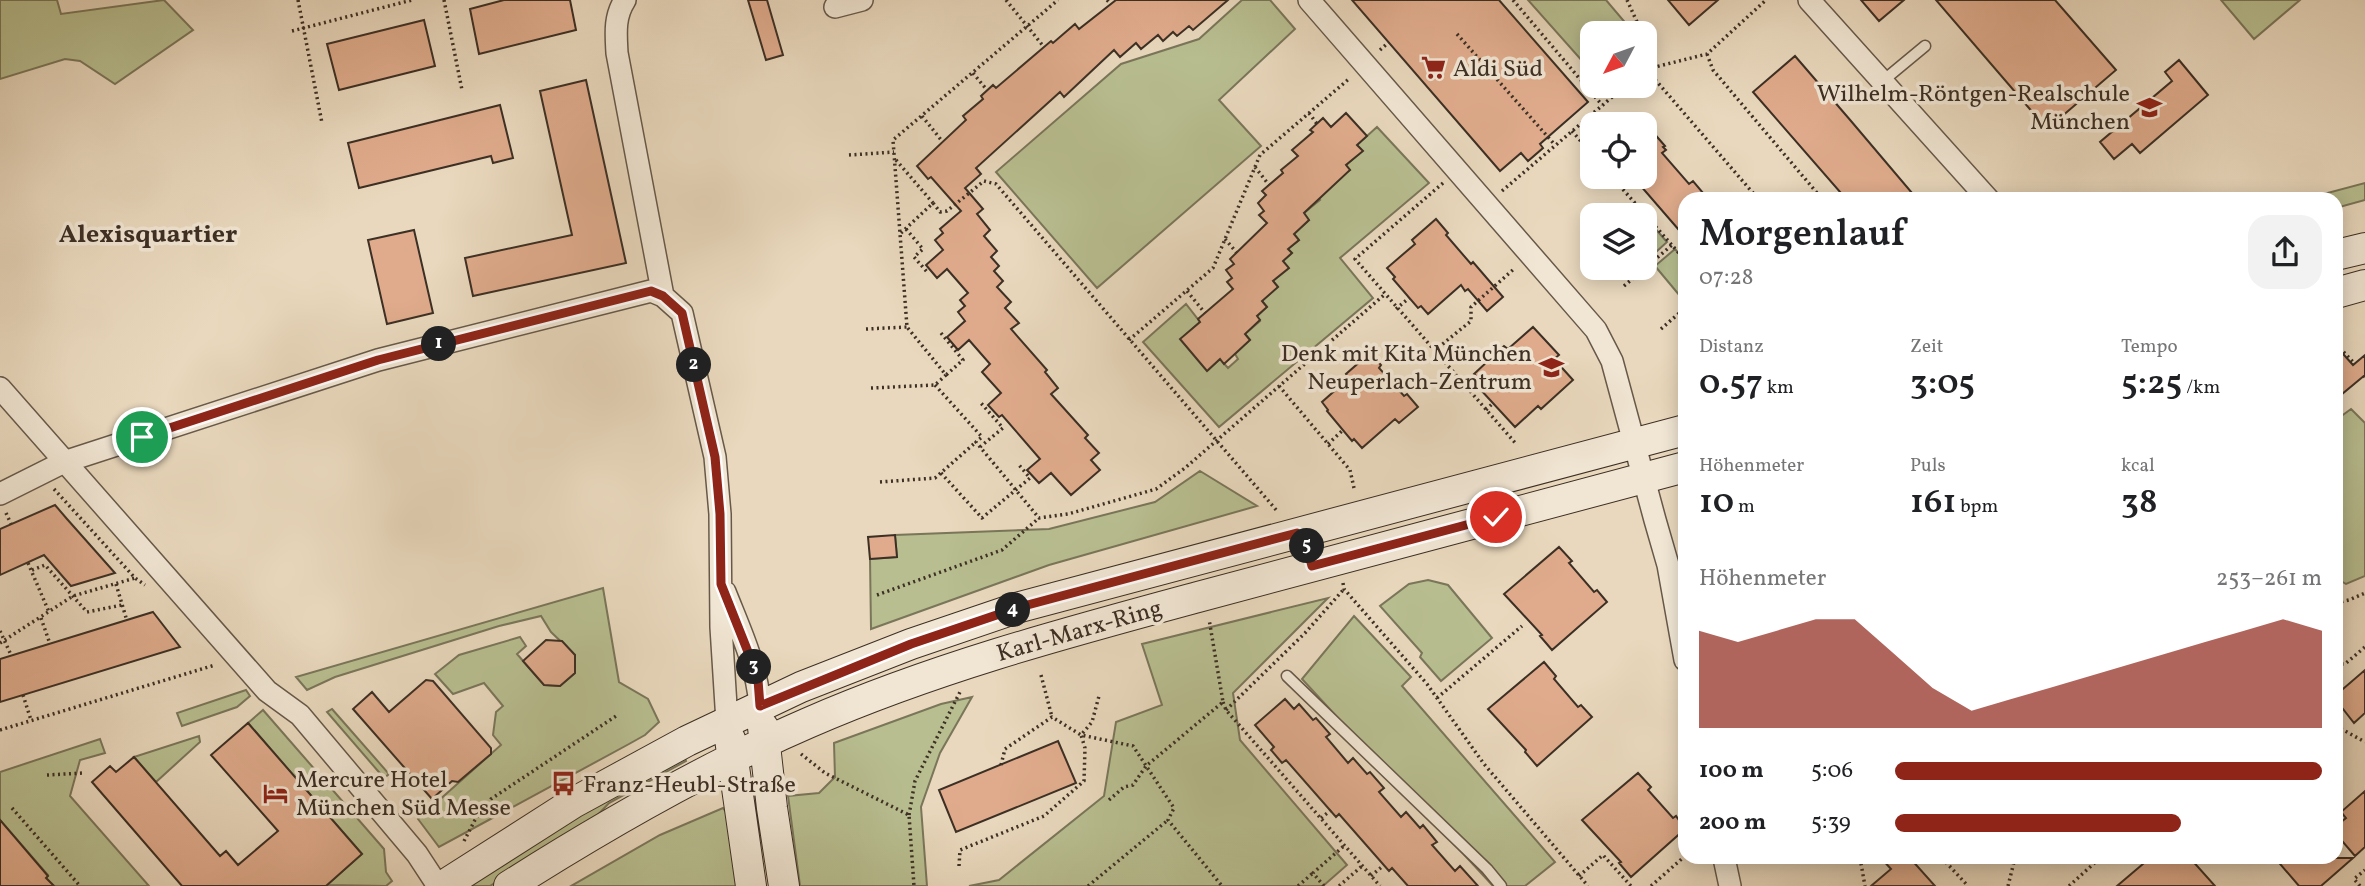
<!DOCTYPE html>
<html lang="de">
<meta charset="utf-8">
<style>
:root{--surface:#fff;--page:#f2f2f2;--text:#202124;--muted:#757577;--accent:#8f2418}
body{margin:0;font-family:Vollkorn,serif;background:var(--page);color:var(--text);height:100vh;display:flex;flex-direction:column;font-size:26px;white-space:nowrap}
*{box-sizing:border-box;margin:0}
p{font-size:23px;color:var(--muted)}
.icon{flex:none;width:38px;height:38px;fill:none;stroke:currentColor;stroke-width:2;stroke-linecap:round;stroke-linejoin:round}
.map{position:relative;flex:1;overflow:hidden}
.drawer{position:absolute;left:1678px;top:192px;width:665px;height:672px;display:flex;flex-direction:column;background:var(--surface);border-radius:21px;box-shadow:0 4px 18px #0003}
.drawer>*{flex:none}
.needle{width:46px;rotate:229deg}
.fabs{position:absolute;left:1580px;top:21px;display:grid;gap:14px}
.fabs a{display:grid;place-items:center;width:77px;height:77px;border-radius:14px;background:var(--surface);box-shadow:0 4px 18px #0003;font-size:35px}
.pin{position:absolute;display:grid;place-items:center;width:60px;height:60px;color:#fff;margin:-30px;border:4px solid #fff;border-radius:50%;box-shadow:0 2px 7px #0007}
.km{position:absolute;width:35px;height:35px;margin:-18px;border-radius:50%;background:#222;color:#fff;font-size:19px;line-height:35px;text-align:center}
.round{display:grid;place-items:center;flex:none;width:74px;height:74px;border-radius:21px;background:var(--page)}
.head{display:flex;align-items:center;justify-content:space-between;height:119px;padding:0 21px}
h1{font-size:38px;font-weight:600;line-height:52px}
.metrics{display:grid;grid-template-columns:repeat(3,1fr);gap:10px;height:119px;padding:7px 21px}
.metrics div{display:grid;align-content:center}
.metrics b{font-size:35px;font-weight:600}
.metrics small{font-size:19px;font-weight:400}
.metrics p{font-size:19px}
.chart{height:196px;padding:14px 21px}
.chart p{display:flex;justify-content:space-between}
.chart svg{width:100%;height:126px;margin-top:7px;fill:var(--accent);opacity:.7}
ul{padding:0 21px;list-style:none;font-size:23px}
li{display:grid;grid-template-columns:112px 84px 1fr;align-items:center;height:52px}
li i{height:18px;border-radius:9px;background:var(--accent)}
.map>svg:first-child{display:block}
.green{fill:#b8be90;stroke:#7a765a;stroke-width:2}
.building{fill:#dfab8c;stroke:#3c2f24;stroke-width:2}
.lines{fill:none;stroke-linecap:round;stroke-linejoin:round}
.service-casing{stroke:#67594a;stroke-width:13}
.minor-casing{stroke:#67594a;stroke-width:24}
.secondary-casing{stroke:#3c2f24;stroke-width:32}
.path{stroke:#3c2f24;stroke-width:3.5;stroke-dasharray:2 3.5;stroke-linecap:butt}
.service{stroke:#f1e6d4;stroke-width:10}
.minor{stroke:#f1e6d4;stroke-width:21}
.secondary{stroke:#f1e6d4;stroke-width:30}
.route-casing{stroke:#fff;stroke-width:14}
.route{stroke:#8f2418;stroke-width:9}
.labels{text-anchor:middle;stroke-width:7;stroke-linejoin:round;paint-order:stroke}
.poi-label{font-size:24px;fill:#3c2f24;stroke:#f1e6d4;text-anchor:start}
.street-label{font-size:24px;fill:#3c2f24;stroke:#f1e6d4}
.neighbourhood-label{font-size:26px;font-weight:bold;fill:#3c2f24;stroke:#f1e6d4}
</style>
<div class="map">
<svg width="2365" height="886" viewBox="0 0 2365 886">
<rect width="100%" height="100%" fill="#e9d8bd"/>
<filter id="stains"><feTurbulence type="fractalNoise" baseFrequency=".00286" numOctaves="4"/><feColorMatrix values="0 0 0 0 .2 0 0 0 0 .09 0 0 0 0 .02 0 0 0 .5 -.17"/></filter>
<radialGradient id="worn" r=".72"><stop offset=".6" stop-color="#630" stop-opacity="0"/><stop offset="1" stop-color="#630" stop-opacity=".3"/></radialGradient>
<path class="green" d="M 0,0 L 57,0 L 61,14 L 164,0 L 193,30 L 115,84 L 80,61 L 65,59 L 0,79 Z
M 1242,0 L 1270,0 L 1295,29 L 1219,100 L 1261,146 L 1097,288 L 996,172 L 1121,64 L 1199,39 Z
M 1528,0 L 1606,0 L 1634,33 L 1592,33 L 1592,63 L 1584,63 Z
M 2221,0 L 2300,0 L 2254,39 Z
M 1377,127 L 1429,183 L 1340,258 L 1373,298 L 1219,427 L 1143,342 L 1186,304 L 1200,322 L 1181,339 L 1208,370 L 1220,359 L 1228,368 L 1238,359 L 1235,354 L 1250,340 L 1245,334 L 1260,321 L 1257,316 L 1267,307 L 1262,301 L 1278,287 L 1273,281 L 1283,261 L 1292,253 L 1288,249 L 1299,240 L 1294,234 L 1309,220 L 1304,213 L 1320,200 L 1314,194 L 1350,170 L 1346,165 L 1362,151 L 1357,145 Z
M 2365,183 L 2365,200 L 2336,208 L 2336,200 L 2305,199 Z
M 1645,217 L 1667,242 L 1645,262 Z
M 1675,249 L 1685,261 L 1685,302 L 1655,266 Z
M 2351,409 L 2365,423 L 2365,576 L 2346,584 L 2336,578 L 2336,420 Z
M 1200,471 L 1257,506 L 1049,565 L 871,629 L 870,559 L 897,557 L 895,535 L 1049,529 L 1155,502 Z
M 1428,580 L 1448,585 L 1492,638 L 1441,681 L 1420,657 L 1422,653 L 1380,606 L 1409,584 Z
M 603,588 L 619,682 L 648,699 L 659,722 L 645,735 L 629,744 L 439,847 L 418,819 L 501,745 L 493,735 L 496,712 L 503,706 L 484,683 L 453,694 L 435,674 L 459,655 L 520,637 L 526,646 L 517,654 L 544,685 L 560,686 L 575,673 L 575,655 L 551,632 L 541,616 L 499,626 L 335,677 L 307,690 L 296,677 Z
M 1328,598 L 1233,693 L 1240,740 L 1347,865 L 1323,886 L 969,886 L 999,880 L 1104,796 L 1116,722 L 1162,705 L 1142,644 Z
M 1354,616 L 1411,677 L 1402,686 L 1555,862 L 1525,886 L 1493,886 L 1302,679 Z
M 246,690 L 250,696 L 237,707 L 182,726 L 177,713 Z
M 972,697 L 940,753 L 921,807 L 927,886 L 800,886 L 788,796 L 819,793 L 835,777 L 834,743 L 941,704 Z
M 332,709 L 389,774 L 384,778 L 327,712 Z
M 263,710 L 384,849 L 386,872 L 392,881 L 386,886 L 327,885 L 362,854 L 248,723 Z
M 199,736 L 200,742 L 156,782 L 134,757 Z
M 100,739 L 105,753 L 80,760 L 70,796 L 149,886 L 54,886 L 46,878 L 48,875 L 0,820 L 0,772 Z
M 684,755 L 686,761 L 609,803 L 590,823 L 490,886 L 463,886 L 491,866 Z
M 723,808 L 728,814 L 739,886 L 571,886 L 660,835 Z"/>
<path class="building" d="M 504,0 L 570,0 L 576,30 L 479,54 L 470,9 Z
M 748,0 L 767,0 L 783,55 L 766,60 Z
M 1116,0 L 1228,0 L 1193,30 L 1189,26 L 1177,36 L 1173,32 L 1163,41 L 1158,35 L 1141,49 L 1136,43 L 1120,57 L 1114,50 L 1064,97 L 1060,92 L 976,168 L 981,174 L 965,188 L 983,209 L 977,214 L 990,230 L 984,236 L 997,251 L 991,257 L 999,266 L 994,271 L 1003,281 L 997,287 L 1011,302 L 1005,308 L 1019,323 L 1011,329 L 1047,370 L 1045,372 L 1058,388 L 1051,394 L 1088,435 L 1085,438 L 1099,453 L 1091,460 L 1100,470 L 1071,495 L 1051,473 L 1039,483 L 1027,470 L 1040,459 L 1002,415 L 999,417 L 988,405 L 1001,393 L 982,372 L 990,364 L 969,340 L 958,350 L 947,337 L 965,321 L 958,312 L 965,306 L 960,300 L 968,293 L 947,269 L 937,278 L 926,265 L 943,250 L 935,240 L 943,233 L 940,229 L 961,211 L 931,177 L 928,179 L 917,166 L 966,120 L 963,116 L 983,99 L 981,96 L 993,85 L 996,88 L 1051,41 L 1053,43 L 1075,24 L 1079,29 Z
M 1352,0 L 1499,0 L 1588,102 L 1540,144 L 1543,148 L 1528,161 L 1521,153 L 1500,171 Z
M 1668,0 L 1718,0 L 1689,25 Z
M 1861,0 L 1904,0 L 1879,21 Z
M 1936,0 L 2055,0 L 2116,70 L 2047,129 Z
M 424,20 L 435,66 L 339,90 L 327,44 Z
M 1795,56 L 1851,121 L 1918,200 L 1847,200 L 1753,92 Z
M 2179,60 L 2208,95 L 2140,153 L 2132,144 L 2114,159 L 2100,142 L 2172,81 L 2165,72 Z
M 586,80 L 626,263 L 473,296 L 465,258 L 572,235 L 540,91 Z
M 500,105 L 513,158 L 493,163 L 491,156 L 359,188 L 348,143 Z
M 1346,113 L 1367,136 L 1357,145 L 1363,151 L 1346,165 L 1350,170 L 1304,213 L 1309,220 L 1294,234 L 1299,240 L 1288,249 L 1292,253 L 1283,261 L 1289,268 L 1273,281 L 1278,287 L 1262,301 L 1267,307 L 1257,316 L 1260,320 L 1245,334 L 1250,340 L 1224,364 L 1220,359 L 1207,371 L 1180,339 L 1200,322 L 1198,319 L 1233,289 L 1227,282 L 1232,278 L 1226,270 L 1234,264 L 1230,259 L 1267,223 L 1259,215 L 1264,211 L 1258,203 L 1266,195 L 1262,191 L 1283,173 L 1281,170 L 1298,156 L 1292,150 L 1313,132 L 1310,130 L 1323,118 L 1331,127 Z
M 1645,123 L 1665,146 L 1663,147 L 1666,150 L 1662,153 L 1689,184 L 1693,181 L 1709,200 L 1685,200 L 1685,237 L 1633,177 L 1645,177 Z
M 1436,219 L 1448,233 L 1446,235 L 1471,264 L 1473,262 L 1503,297 L 1487,311 L 1468,289 L 1465,291 L 1461,285 L 1428,314 L 1421,306 L 1418,308 L 1393,279 L 1395,277 L 1387,268 L 1415,244 L 1412,240 Z
M 414,230 L 433,313 L 387,324 L 368,240 Z
M 1533,327 L 1559,355 L 1554,359 L 1573,380 L 1541,409 L 1538,406 L 1515,427 L 1479,388 L 1484,383 L 1474,374 L 1504,346 L 1508,349 Z
M 2336,346 L 2353,365 L 2365,355 L 2365,375 L 2336,399 Z
M 1370,353 L 1381,365 L 1379,368 L 1404,396 L 1407,394 L 1418,407 L 1399,423 L 1395,419 L 1362,448 L 1354,439 L 1352,441 L 1327,411 L 1328,410 L 1322,402 L 1349,378 L 1346,374 Z
M 55,505 L 67,519 L 115,573 L 71,586 L 44,555 L 0,575 L 0,529 Z
M 895,535 L 897,557 L 870,559 L 868,537 Z
M 1559,547 L 1572,561 L 1569,563 L 1594,592 L 1597,590 L 1607,602 L 1552,650 L 1540,636 L 1542,635 L 1504,594 Z
M 153,612 L 180,647 L 0,702 L 0,659 Z
M 546,640 L 562,641 L 575,655 L 575,673 L 560,686 L 544,685 L 523,661 Z
M 1544,662 L 1556,676 L 1554,679 L 1578,707 L 1581,705 L 1592,717 L 1537,766 L 1525,752 L 1526,750 L 1488,709 Z
M 2365,670 L 2365,713 L 2354,723 L 2336,700 L 2336,695 Z
M 426,680 L 433,681 L 491,748 L 491,754 L 458,782 L 452,781 L 432,799 L 353,709 L 372,692 L 389,712 Z
M 1285,699 L 1294,709 L 1299,704 L 1313,720 L 1316,718 L 1330,734 L 1326,737 L 1348,763 L 1353,758 L 1367,774 L 1370,772 L 1384,788 L 1379,792 L 1401,817 L 1406,812 L 1420,828 L 1423,825 L 1437,842 L 1432,845 L 1455,871 L 1460,866 L 1478,886 L 1408,886 L 1392,868 L 1389,871 L 1339,814 L 1336,817 L 1286,760 L 1282,763 L 1271,750 L 1274,747 L 1255,725 Z
M 248,723 L 362,854 L 326,886 L 182,886 L 92,782 L 110,766 L 116,772 L 134,757 L 220,856 L 226,851 L 238,865 L 278,831 L 211,755 Z
M 1058,741 L 1076,783 L 956,832 L 939,790 Z
M 1638,773 L 1651,787 L 1648,790 L 1673,818 L 1676,816 L 1685,829 L 1631,877 L 1619,863 L 1621,862 L 1582,820 Z
M 2365,791 L 2365,847 L 2355,856 L 2336,834 L 2336,826 L 2346,818 L 2341,812 Z
M 0,820 L 48,876 L 46,878 L 54,886 L 0,886 Z
M 1881,858 L 1910,858 L 1935,886 L 1871,886 L 1891,869 Z
M 2150,858 L 2190,858 L 2215,886 L 2117,886 Z
M 2275,858 L 2353,858 L 2321,886 L 2299,886 Z"/>
<g class="lines">
<defs>
<path id="service" d="M 1884,80 L 1925,46
M 1287,676 L 1487,869 L 1501,886"/>
<path id="minor" d="M 625,0 C 614,17 616,34 617,53 L 663,296
M 1309,0 L 1596,330 L 1612,361 L 1655,520 L 1668,565 L 1685,660
M 1809,0 L 1989,200
M 835,7 L 862,0
M 0,388 L 267,691 L 300,715 L 417,854 L 438,886
M 0,494 L 64,462 L 378,360 L 651,291 L 663,296 L 682,313 L 715,457 L 720,514 L 721,627 L 727,722
M 725,592 C 740,630 757,665 760,706
M 1724,858 L 1730,886"/>
<path id="secondary" d="M 2336,255 L 2365,248
M 2336,293 L 2365,285
M 763,727 L 772,808 L 784,886
M 730,739 L 751,886
M 443,886 L 573,803 L 687,741 L 801,687 L 911,644 L 1020,607 L 1685,430
M 509,886 C 605,825 704,768 808,723 C 934,668 1065,633 1198,597 C 1360,553 1523,511 1685,467"/>
</defs>
<use href="#service" class="service-casing"/>
<use href="#minor" class="minor-casing"/>
<use href="#secondary" class="secondary-casing"/>
<path class="path" d="M 298,0 L 322,123
M 444,0 L 462,90
M 1006,0 L 1044,47
M 1107,0 L 1111,4
M 1513,0 L 1602,105
M 1627,0 L 1642,33
M 292,31 L 412,0
M 1457,34 L 1555,145
M 1380,50 L 1389,42
M 1707,54 L 1713,70 L 1823,200
M 1645,61 L 1646,69 L 1759,200
M 1647,69 L 1707,54 L 1766,0
M 973,73 L 987,90
M 1309,113 L 1317,124
M 922,116 L 942,141
M 1572,131 L 1592,154
M 849,155 L 894,152
M 896,160 L 933,203
M 1255,167 L 1269,185
M 1612,177 L 1685,260
M 1443,183 L 1355,259 L 1517,445
M 1502,191 L 1625,86
M 906,229 L 923,249 L 914,257 L 928,273
M 901,233 L 933,203 L 940,212 L 947,211 L 984,181 L 996,184 L 1278,512
M 1225,239 L 1237,253
M 1624,286 L 1672,245
M 1187,291 L 1205,313
M 1396,309 L 1409,298
M 866,329 L 907,327
M 1661,329 L 1685,308
M 941,333 L 963,360 L 946,375
M 1129,340 L 1213,268 L 1260,155 L 1350,78
M 2336,344 L 2355,364
M 1434,351 L 1471,321 L 1471,307 L 1515,268
M 2364,376 L 2365,377
M 935,385 L 982,437 L 976,442 L 1039,518 L 1068,514 L 1156,489 L 1185,468 L 1384,295
M 1279,386 L 1350,470 L 1354,488
M 871,388 L 935,385 L 946,375 L 907,327 L 893,140 L 1058,0
M 1486,410 L 1493,403
M 1328,444 L 1343,430
M 980,447 L 1003,428 L 980,402
M 941,473 L 982,518 L 1030,478 L 1019,465
M 880,482 L 935,478 L 976,442
M 54,489 L 135,578 L 145,585
M 6,513 L 11,524
M 28,563 L 49,612
M 32,570 L 45,565 L 87,612 L 122,605
M 1343,583 L 1344,589 L 1427,684 L 1484,764 L 1588,886
M 116,584 L 127,621
M 877,595 L 1002,550 L 1039,518
M 2336,603 L 2349,600 L 2365,593
M 41,618 L 50,644
M 0,631 L 11,655
M 0,643 L 73,596 L 135,578
M 2336,664 L 2345,664 L 2365,647
M 1041,675 L 1052,717
M 23,695 L 31,720
M 1437,698 L 1522,626
M 1223,702 L 1226,710 L 1380,886
M 1226,710 L 1305,633 L 1344,589
M 2336,726 L 2365,742
M 0,730 L 215,665
M 801,754 L 825,773 L 909,815 L 914,886
M 1001,765 L 1005,749 L 1052,717 L 1081,735 L 1133,746 L 1174,808 L 1168,820 L 1222,886
M 47,775 L 84,773
M 1109,800 L 1124,787 L 1133,785 L 1146,766 L 1223,702 L 1209,619
M 12,808 L 80,886
M 909,815 L 915,781 L 960,692
M 1321,818 L 1331,810
M 464,841 L 475,820 L 491,799 L 616,716
M 1860,858 L 1865,886
M 1942,858 L 1968,886
M 959,866 L 960,850 L 1044,816 L 1084,781 L 1085,748 L 1081,735 L 1092,722 L 1099,696
M 1371,876 L 1384,865
M 1579,876 L 1603,855 L 1631,886
M 1088,886 L 1168,820
M 1298,886 L 1313,873
M 1324,886 L 1313,873 L 1345,845
M 1339,886 L 1362,866
M 1651,886 L 1685,856
M 2008,886 L 2015,858
M 2069,886 L 2100,858
M 2360,886 L 2354,879 L 2365,870"/>
<use href="#service" class="service"/>
<use href="#minor" class="minor"/>
<use href="#secondary" class="secondary"/>
</g>
<g class="lines">
<defs>
<path id="route" d="M 142,437 L 378,360 L 651,291 L 663,296 L 682,313 L 715,457 L 720,514 L 721,584 L 754,667 L 758,680 L 760,706 L 911,644 L 1020,607 L 1297,533 L 1307,547 L 1312,566 L 1496,517"/>
</defs>
<use href="#route" class="route-casing"/>
<use href="#route" class="route"/>
</g>
<defs>
<symbol id="supermarket-bare" viewBox="-9 -9 18 18"><path d="M-6-5.5h2.5l.6 2H6L4.5 2H-2.5L-4.4-4H-6ZM-1.5 3.2a1.3 1.3 0 1 0 .1 0ZM3 3.2a1.3 1.3 0 1 0 .1 0Z" fill="#8f2418" stroke="#f1e6d4" stroke-width="2.5" paint-order="stroke"/></symbol>
<symbol id="school-bare" viewBox="-9 -9 18 18"><path d="M0-5L7-2L0 1L-7-2ZM-4 1L0 2.5L4 1V4Q0 6-4 4Z" fill="#8f2418" stroke="#f1e6d4" stroke-width="2.5" paint-order="stroke"/></symbol>
<symbol id="bus-bare" viewBox="-9 -9 18 18"><path d="M-5-6H5V4H4V6H2V4H-2V6H-4V4H-5ZM-3.5-4V0h7V-4ZM-3.5 1.2v1.5H-2V1.2ZM2 1.2v1.5H3.5V1.2Z" fill="#8f2418" stroke="#f1e6d4" stroke-width="2.5" paint-order="stroke"/></symbol>
<symbol id="hotel-bare" viewBox="-9 -9 18 18"><path d="M-6-4.5h1.5V1H6V5H4.5V3h-9V5H-6ZM-4 0a1.8 1.8 0 1 1 3.6 0ZM.5 0V-2.5h3Q6-2.5 6 0Z" fill="#8f2418" stroke="#f1e6d4" stroke-width="2.5" paint-order="stroke"/></symbol>
</defs>
<g fill-rule="evenodd">
<use href="#supermarket-bare" x="1416" y="50" width="35" height="35"/>
<use href="#school-bare" x="2132" y="90" width="35" height="35"/>
<use href="#school-bare" x="1534" y="350" width="35" height="35"/>
<use href="#bus-bare" x="546" y="766" width="35" height="35"/>
<use href="#hotel-bare" x="258" y="776" width="35" height="35"/>
</g>
<g class="labels">
<g class="poi-label">
<text x="1453" y="76">Aldi Süd</text>
<text x="2130" y="101" text-anchor="end">Wilhelm-Röntgen-Realschule<tspan x="2130" dy="28">München</tspan></text>
<text x="1532" y="361" text-anchor="end">Denk mit Kita München<tspan x="1532" dy="28">Neuperlach-Zentrum</tspan></text>
<text x="296" y="787">Mercure Hotel<tspan x="296" dy="28">München Süd Messe</tspan></text>
<text x="583" y="792">Franz-Heubl-Straße</text>
</g>
<g class="street-label">
<text transform="translate(1079 630) rotate(-16)" y="8">Karl-Marx-Ring</text>
</g>
<g class="neighbourhood-label">
<text x="148" y="242">Alexisquartier</text>
</g>
</g>
<rect width="100%" height="100%" filter="url(#stains)"/>
<rect width="100%" height="100%" fill="url(#worn)"/>
</svg>
<div class="fabs">
<a><svg class="needle" viewBox="-14 -14 28 28"><path d="M0-13l5 13h-10z" fill="#e53935"/><path d="M0 13l5-13h-10z" fill="#757577"/></svg></a>
<a><svg class="icon" aria-label="locate" viewBox="0 0 24 24"><circle cx="12" cy="12" r="6"/><path d="M12 2v4M12 18v4M2 12h4M18 12h4"/></svg></a>
<a><svg class="icon" aria-label="layers" viewBox="0 0 24 24"><path d="M12 4l9 5-9 5-9-5zM3 14l9 5 9-5"/></svg></a>
</div>
<div class="pin" style="left:142px;top:437px;background:#1e9e55"><svg class="icon" aria-label="arrive" viewBox="0 0 24 24"><path d="M6 21V4h12l-3 4 3 4H6"/></svg></div>
<div class="pin" style="left:1496px;top:517px;background:#d93025"><svg class="icon" aria-label="check" viewBox="0 0 24 24"><path d="M5 12l5 5 9-10"/></svg></div>
<b class="km" style="left:439px;top:344px">1</b>
<b class="km" style="left:694px;top:365px">2</b>
<b class="km" style="left:754px;top:667px">3</b>
<b class="km" style="left:1013px;top:610px">4</b>
<b class="km" style="left:1307px;top:546px">5</b>
<section class="drawer">
<div class="head"><div><h1>Morgenlauf</h1><p>07:28</p></div><a class="round"><svg class="icon" aria-label="share" viewBox="0 0 24 24"><path d="M12 15V3M7 8l5-5 5 5M5 13v7h14v-7"/></svg></a></div>
<div class="metrics">
<div><p>Distanz</p><b>0.57<small> km</small></b></div>
<div><p>Zeit</p><b>3:05</b></div>
<div><p>Tempo</p><b>5:25<small> /km</small></b></div>
</div>
<div class="metrics">
<div><p>Höhenmeter</p><b>10<small> m</small></b></div>
<div><p>Puls</p><b>161<small> bpm</small></b></div>
<div><p>kcal</p><b>38</b></div>
</div>
<div class="chart"><p><span>Höhenmeter</span>253–261 m</p>
<svg viewBox="0 0 160 44" preserveAspectRatio="none"><path d="M0 44V10L10 14L20 10L30 6L40 6L50 18L60 30L70 38L80 34L90 30L100 26L110 22L120 18L130 14L140 10L150 6L160 10V44z"/></svg>
</div>
<ul>
<li><b>100 m</b>5:06<i style="width:100%"></i></li>
<li><b>200 m</b>5:39<i style="width:67%"></i></li>
</ul>
</section>
</div>
